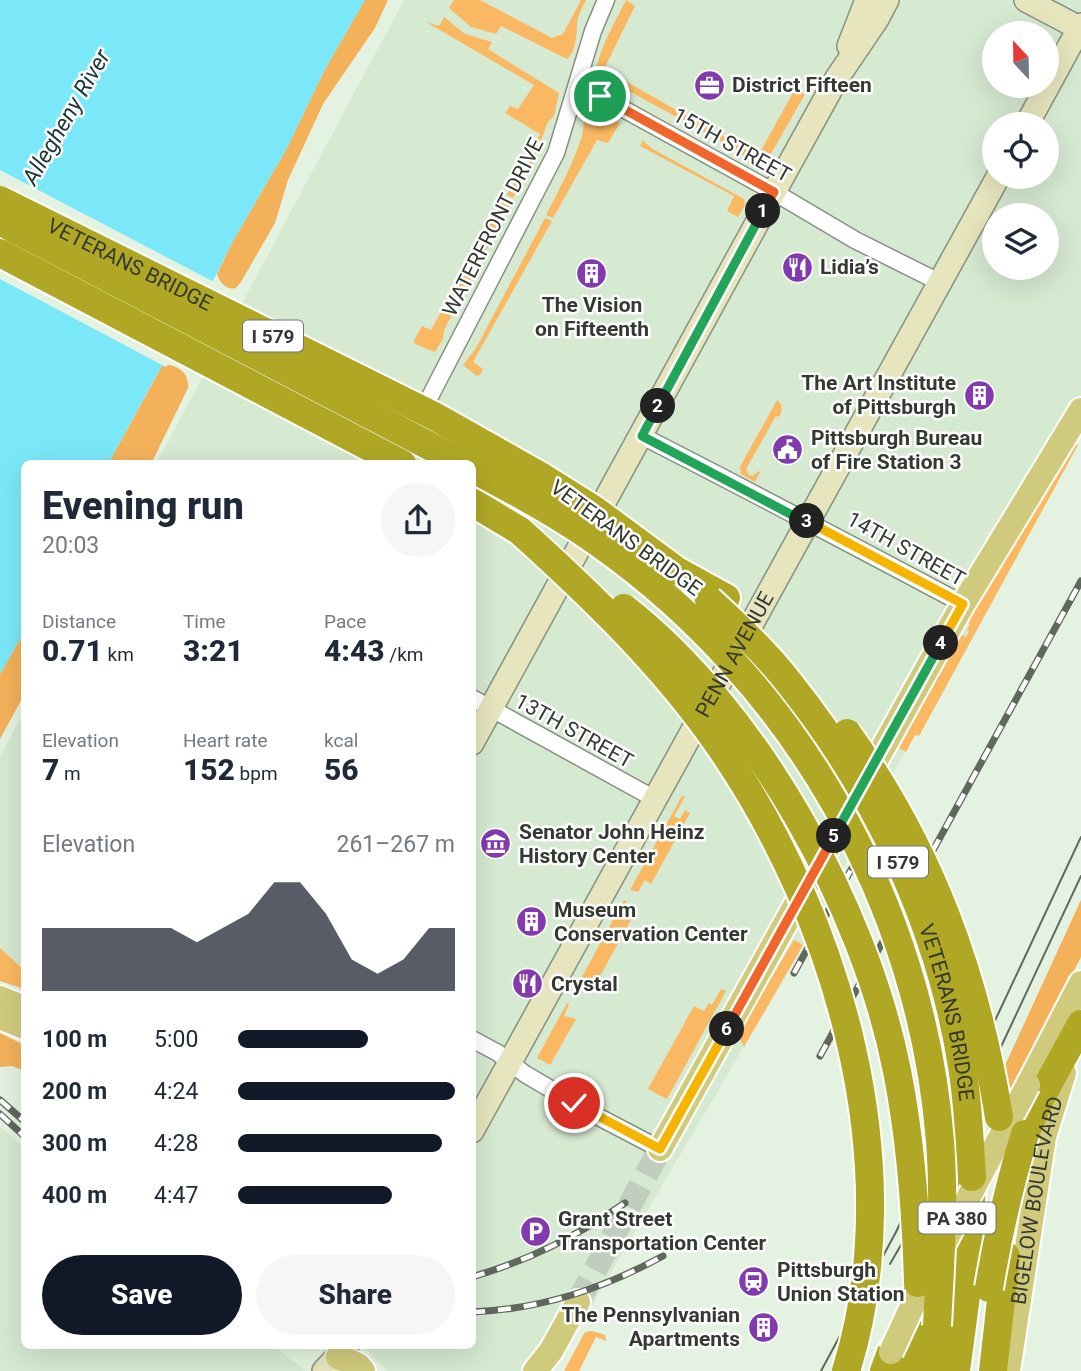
<!DOCTYPE html>
<meta charset="utf-8">
<style>
:root{--surface:#fff;--page:#f6f6f7;--text:#1f2937;--muted:#747a83;--accent:#111827}
body{margin:0;font-family:Roboto,sans-serif;background:var(--page);color:var(--text);height:100vh;display:flex;flex-direction:column;font-size:26px;white-space:nowrap}
*{box-sizing:border-box;margin:0}
p{font-size:23px;color:var(--muted)}
.icon{flex:none;width:38px;height:38px;fill:none;stroke:currentColor;stroke-width:2;stroke-linecap:round;stroke-linejoin:round}
.map{position:relative;flex:1;overflow:hidden}
.sheet{position:absolute;left:21px;top:460px;width:455px;height:889px;display:flex;flex-direction:column;background:var(--surface);border-radius:10px;box-shadow:0 7px 28px #0002}
.sheet>*{flex:none}
.needle{width:46px;rotate:338deg}
.fabs{position:absolute;left:982px;top:21px;display:grid;gap:14px}
.fabs a{display:grid;place-items:center;width:77px;height:77px;border-radius:50%;background:var(--surface);box-shadow:0 7px 28px #0002;font-size:35px}
.pin{position:absolute;display:grid;place-items:center;width:60px;height:60px;color:#fff;margin:-30px;border:4px solid #fff;border-radius:50%;box-shadow:0 2px 7px #0007}
.km{position:absolute;width:35px;height:35px;margin:-18px;border-radius:50%;background:#222;color:#fff;font-size:19px;line-height:35px;text-align:center}
.round{display:grid;place-items:center;flex:none;width:74px;height:74px;border-radius:37px;background:var(--page)}
.summary{display:flex;align-items:center;justify-content:space-between;height:119px;padding:0 21px}
h1{font-size:38px;font-weight:800;line-height:52px}
.metrics{display:grid;grid-template-columns:repeat(3,1fr);gap:10px;height:119px;padding:7px 21px}
.metrics div{display:grid;align-content:center}
.metrics b{font-size:30px;font-weight:800}
.metrics small{font-size:19px;font-weight:400}
.metrics p{font-size:19px}
.chart{height:196px;padding:14px 21px}
.chart p{display:flex;justify-content:space-between}
.chart svg{width:100%;height:126px;margin-top:7px;fill:var(--accent);opacity:.7}
.button{display:flex;gap:14px;margin-top:auto;padding:14px 21px}
.button a{flex:1;height:80px;border-radius:42px;background:var(--accent);color:#fff;font-size:28px;font-weight:800;line-height:80px;text-align:center}
.button a+a{background:var(--page);color:var(--text)}
ul{padding:0 21px;list-style:none;font-size:23px}
li{display:grid;grid-template-columns:112px 84px 1fr;align-items:center;height:52px}
li i{height:18px;border-radius:9px;background:var(--accent)}
.map>svg:first-child{display:block}
.built{fill:#d6e9d1;fill-rule:evenodd}
.green{fill:#fab862}
.forest{fill:#f3b159}
.water{fill:#7ae8f8}
.pier{fill:#e4f3e1}
.lines{fill:none;stroke-linecap:round;stroke-linejoin:round}
.primary-tunnel{stroke:#c1cebe;stroke-width:24;stroke-dasharray:24 12;stroke-linecap:butt}
.street-casing{stroke:#859282;stroke-width:19}
.secondary-casing{stroke:#859282;stroke-width:26}
.primary-casing{stroke:#fff;stroke-width:28}
.highway-casing{stroke:#fff;stroke-width:32}
.street{stroke:#fff;stroke-width:16}
.secondary{stroke:#e7e5be;stroke-width:23}
.primary{stroke:#d0cb7c;stroke-width:24}
.highway{stroke:#b0a825;stroke-width:28}
.tram{stroke:#60675d;stroke-width:2}
.rail-casing{stroke:#60675d;stroke-width:7}
.rail{stroke:#fff;stroke-width:4.5;stroke-dasharray:13;stroke-linecap:butt}
.primary-bridge-casing{stroke:#fff;stroke-width:28;stroke-linecap:butt}
.highway-bridge-casing{stroke:#fff;stroke-width:32;stroke-linecap:butt}
.primary-bridge{stroke:#d0cb7c;stroke-width:24}
.highway-bridge{stroke:#b0a825;stroke-width:28}
.split-1-casing{stroke:#fff;stroke-width:14}
.split-2-casing{stroke:#fff;stroke-width:14}
.split-3-casing{stroke:#fff;stroke-width:14}
.split-4-casing{stroke:#fff;stroke-width:14}
.split-5-casing{stroke:#fff;stroke-width:14}
.split-6-casing{stroke:#fff;stroke-width:14}
.split-7-casing{stroke:#fff;stroke-width:14}
.split-1{stroke:#f0652b;stroke-width:9}
.split-2{stroke:#22a559;stroke-width:9}
.split-3{stroke:#22a559;stroke-width:9}
.split-4{stroke:#f5b400;stroke-width:9}
.split-5{stroke:#22a559;stroke-width:9}
.split-6{stroke:#f0652b;stroke-width:9}
.split-7{stroke:#f5b400;stroke-width:9}
.labels{text-anchor:middle;stroke-width:5;stroke-linejoin:round;paint-order:stroke}
.shield{fill:#fff;stroke:#717470;stroke-width:2}
.shield-label{font-size:19px;font-weight:bold;fill:#343932}
.poi-label{font-size:21px;font-weight:bold;fill:#343932;stroke:#fff;text-anchor:start}
.street-label{font-size:21px;fill:#343932;stroke:#fff}
.water-label{font-size:23px;font-style:italic;fill:#1d373a;stroke:#fff}
</style>
<div class="map">
<svg width="1081" height="1371" viewBox="0 0 1081 1371">
<rect width="100%" height="100%" fill="#e4f3e1"/>
<path class="built" d="M 404,0 L 1081,0 L 1081,420 L 789,970 L 553,1371 L 387,1371 L 363,1346 L 472,1346 L 472,464 L 156,464 ZM 994,33 L 1046,33 L 1046,86 L 994,86 ZM 994,124 L 1046,124 L 1046,177 L 994,177 ZM 994,215 L 1046,215 L 1046,268 L 994,268 Z
M 24,711 L 24,979 L 0,953 L 0,757 Z
M 0,1127 L 24,1147 L 24,1346 L 274,1346 L 306,1371 L 0,1371 Z"/>
<path class="green" d="M 454,0 L 480,0 L 552,38 L 563,34 L 581,0 L 586,0 C 583,6 578,15 577,22 C 577,33 576,52 567,59 L 501,26 L 496,34 L 471,27 L 449,8 Z
M 626,0 L 635,6 L 604,69 L 758,156 L 795,89 L 805,94 L 763,168 L 760,169 L 745,160 L 741,152 L 625,89 L 613,89 L 597,79 C 592,60 617,19 626,0 Z
M 444,17 L 465,34 L 492,42 L 488,49 L 559,93 L 554,116 L 548,122 L 532,164 L 513,198 L 507,195 L 540,134 L 505,113 L 510,106 L 518,109 L 534,85 L 426,22 L 439,26 Z
M 592,107 L 620,123 L 608,143 L 597,140 L 553,218 L 546,215 C 559,190 572,166 581,139 C 585,128 582,119 587,108 Z
M 643,140 L 651,148 L 744,199 L 745,205 L 738,217 L 727,211 L 734,196 L 640,146 Z
M 505,197 L 512,201 L 444,330 L 443,339 L 435,352 L 415,344 L 414,340 L 422,326 L 431,330 Z
M 545,218 L 552,221 L 473,362 L 483,369 L 480,375 L 477,376 L 463,365 L 476,348 Z
M 777,400 C 783,405 783,410 779,417 L 776,416 L 746,469 L 748,474 L 752,476 L 761,470 L 755,482 L 741,474 L 740,467 Z
M 1075,443 L 1078,445 L 919,736 L 915,735 L 906,752 L 899,748 L 961,635 L 966,637 L 969,631 L 967,630 L 970,624 L 967,622 Z
M 682,796 L 685,797 L 674,816 L 680,819 L 685,810 L 690,813 L 651,884 L 645,880 L 638,892 L 630,890 Z
M 624,900 L 627,901 L 619,917 L 624,919 L 628,913 L 633,916 L 594,987 L 587,983 L 580,995 L 573,993 Z
M 794,940 L 803,945 L 744,1047 L 738,1034 Z
M 0,948 L 24,970 L 24,989 L 0,981 Z
M 721,989 L 726,991 L 667,1099 L 648,1089 L 694,1006 L 704,1011 L 709,1003 L 712,1005 Z
M 567,1003 L 569,1004 L 564,1016 L 576,1019 L 550,1065 L 537,1058 Z
M 592,1331 L 605,1335 L 606,1341 L 596,1337 L 579,1371 L 564,1371 L 585,1332 Z"/>
<path class="forest" d="M 365,0 L 388,0 L 375,28 L 323,104 L 288,180 L 275,223 L 241,282 L 236,288 C 227,291 219,282 217,274 L 233,241 L 287,148 L 325,69 Z
M 170,365 C 182,368 189,375 188,388 L 151,464 L 108,464 L 162,366 Z
M 24,632 L 24,695 L 0,739 L 0,674 Z
M 1081,900 L 1081,957 L 1015,1087 L 1006,1095 L 1002,1072 Z
M 0,1033 L 24,1045 L 24,1071 L 12,1066 L 0,1067 Z"/>
<path class="water" d="M 0,0 L 365,0 L 325,69 L 287,148 L 233,241 L 215,277 L 155,378 L 108,464 L 24,464 L 24,632 L 0,674 Z"/>
<path class="pier" d="M 0,170 L 216,283 L 166,367 L 0,279 Z"/>
<g class="lines">
<path class="primary-tunnel" d="M 578,1302 L 660,1149"/>
<defs>
<path id="street" d="M 578,84 L 774,192 L 855,240 L 939,282
M 642,436 C 750,491 856,547 963,604
M 406,443 L 556,153 L 593,31 L 606,0
M 472,698 L 655,799
M 472,1039 L 498,1053 L 525,1074 L 593,1114 L 660,1149"/>
<g id="secondary">
<path d="M 1026,0 L 1081,29"/>
<path d="M 849,46 L 867,0"/>
<path d="M 1027,124 L 1081,25"/>
<path d="M 472,743 L 774,192 L 837,78 L 877,19 L 887,0"/>
<path id="s1" d="M 472,1131 L 998,177"/>
<path d="M 324,1371 L 347,1346"/>
</g>
<g id="primary">
<path d="M 0,998 L 24,1008"/>
<path d="M 0,1017 L 24,1027"/>
<path d="M 1028,1085 L 1081,983"/>
<path d="M 660,1149 L 963,604 L 1081,410"/>
<path d="M 338,1357 L 358,1365 L 363,1371"/>
<path d="M 535,1371 L 551,1351 L 578,1302"/>
<path id="s2" d="M 1008,1371 L 1044,1137 L 1064,1073"/>
</g>
<path id="highway" d="M 472,502 L 520,531
M 677,571 L 726,598
M 1025,1134 L 1040,1099 L 1081,1024
M 884,1371 L 891,1352
M 910,1371 L 917,1293
M 933,1371 L 937,1326
M 956,1371 L 966,1296 L 972,1182
M 993,1371 L 1006,1256"/>
</defs>
<use href="#street" class="street-casing"/>
<use href="#secondary" class="secondary-casing"/>
<use href="#primary" class="primary-casing"/>
<use href="#highway" class="highway-casing"/>
<use href="#street" class="street"/>
<use href="#secondary" class="secondary"/>
<use href="#primary" class="primary"/>
<use href="#highway" class="highway"/>
<path class="tram" d="M 890,1264 L 940,1177 L 1081,876
M 821,1371 L 896,1232 L 1081,837"/>
<defs>
<path id="rail" d="M 794,973 L 894,792
M 820,1056 L 1081,581
M 0,1100 L 24,1121
M 0,1114 L 24,1136
M 472,1277 C 530,1260 575,1237 625,1203
M 472,1312 C 542,1309 602,1289 663,1256"/>
</defs>
<use href="#rail" class="rail-casing"/>
<use href="#rail" class="rail"/>
<defs>
<path id="primary-bridge" d="M 891,1352 L 923,1283 L 1028,1085"/>
<g id="highway-bridge">
<path id="s3" d="M 0,200 L 434,416 L 542,477 L 593,509 L 677,571"/>
<path d="M 9,226 L 464,464"/>
<path d="M 0,253 L 402,464"/>
<path d="M 472,468 C 516,492 560,515 600,544 C 795,682 921,903 940,1141 C 945,1203 940,1265 937,1326"/>
<path d="M 520,531 C 593,597 665,666 721,748 C 839,920 910,1167 846,1371"/>
<path id="s4" d="M 709,600 C 737,626 766,653 790,684 C 877,793 940,927 962,1066 C 968,1103 970,1140 972,1177"/>
<path d="M 624,608 C 756,711 865,908 897,1071 C 911,1141 916,1211 918,1283"/>
<path d="M 847,733 C 931,850 976,975 999,1117"/>
<path d="M 989,1288 C 998,1235 1009,1185 1025,1134"/>
</g>
</defs>
<use href="#primary-bridge" class="primary-bridge-casing"/>
<use href="#highway-bridge" class="highway-bridge-casing"/>
<use href="#primary-bridge" class="primary-bridge"/>
<use href="#highway-bridge" class="highway-bridge"/>
</g>
<g class="lines">
<defs>
<path id="split-1" d="M 600,96 L 774,192 L 763,211"/>
<path id="split-2" d="M 658,406 L 763,211"/>
<path id="split-3" d="M 658,406 L 642,436 L 794,516 L 807,521"/>
<path id="split-4" d="M 807,521 L 963,604 L 941,643"/>
<path id="split-5" d="M 834,836 L 941,643"/>
<path id="split-6" d="M 727,1029 L 834,836"/>
<path id="split-7" d="M 574,1103 L 660,1149 L 727,1029"/>
</defs>
<use href="#split-1" class="split-1-casing"/>
<use href="#split-2" class="split-2-casing"/>
<use href="#split-3" class="split-3-casing"/>
<use href="#split-4" class="split-4-casing"/>
<use href="#split-5" class="split-5-casing"/>
<use href="#split-6" class="split-6-casing"/>
<use href="#split-7" class="split-7-casing"/>
<use href="#split-1" class="split-1"/>
<use href="#split-2" class="split-2"/>
<use href="#split-3" class="split-3"/>
<use href="#split-4" class="split-4"/>
<use href="#split-5" class="split-5"/>
<use href="#split-6" class="split-6"/>
<use href="#split-7" class="split-7"/>
</g>
<defs>
<symbol id="office-disc" viewBox="-11 -11 22 22"><circle r="9.5" fill="#823bae" stroke="#fff"/><path d="M-6-3h4V-5.5h4V-3h4V5H-6ZM-1-4.5V-3h2v-1.5ZM-6 0V1H6V0Z" fill="#fff"/></symbol>
<symbol id="restaurant-disc" viewBox="-11 -11 22 22"><circle r="9.5" fill="#823bae" stroke="#fff"/><path d="M-5-6h1v4h1v-4h1v4h1v-4h1v5L-1.5 .5V6h-2V.5L-5-1ZM5-6V6H3V1.5H1.5Q1.5-4 5-6Z" fill="#fff"/></symbol>
<symbol id="building-disc" viewBox="-11 -11 22 22"><circle r="9.5" fill="#823bae" stroke="#fff"/><path d="M-4-6H4V6H1V3H-1V6H-4ZM-2.5-4.3h1.7v1.8h-1.7ZM.8-4.3h1.7v1.8H.8ZM-2.5-1h1.7V.8h-1.7ZM.8-1h1.7V.8H.8Z" fill="#fff"/></symbol>
<symbol id="civic-disc" viewBox="-11 -11 22 22"><circle r="9.5" fill="#823bae" stroke="#fff"/><path d="M-.6-6.5H3V-4.5H.6V-3L4-1V1h2V6H-6V1h2V-1L-.6-3ZM-1.2 2.5V6h2.4V2.5Z" fill="#fff"/></symbol>
<symbol id="museum-disc" viewBox="-11 -11 22 22"><circle r="9.5" fill="#823bae" stroke="#fff"/><path d="M0-6L6-3V-2H-6V-3ZM-5-1h2V3h-2ZM-1-1h2V3h-2ZM3-1h2V3H3ZM-6 4H6V6H-6Z" fill="#fff"/></symbol>
<symbol id="parking-disc" viewBox="-11 -11 22 22"><circle r="9.5" fill="#823bae" stroke="#fff"/><path d="M-3.5-5.5H1a3.5 3.5 0 0 1 0 7H-1V5.5H-3.5ZM-1-3.4V-.6H.8a1.4 1.4 0 0 0 0-2.8Z" fill="#fff"/></symbol>
<symbol id="station-disc" viewBox="-11 -11 22 22"><circle r="9.5" fill="#823bae" stroke="#fff"/><path d="M-3-6H3Q5-6 5-4V2Q5 4 3 4L4.5 6H3L1.5 4h-3L-3 6H-4.5L-3 4Q-5 4-5 2V-4Q-5-6-3-6ZM-3.5-4v3h7v-3ZM-3.5 1v1.5H-2V1ZM2 1v1.5H3.5V1Z" fill="#fff"/></symbol>
</defs>
<g fill-rule="evenodd">
<use href="#office-disc" x="692" y="68" width="35" height="35"/>
<use href="#restaurant-disc" x="780" y="250" width="35" height="35"/>
<use href="#building-disc" x="574" y="256" width="35" height="35"/>
<use href="#building-disc" x="962" y="378" width="35" height="35"/>
<use href="#civic-disc" x="770" y="432" width="35" height="35"/>
<use href="#museum-disc" x="478" y="826" width="35" height="35"/>
<use href="#building-disc" x="514" y="904" width="35" height="35"/>
<use href="#restaurant-disc" x="510" y="966" width="35" height="35"/>
<use href="#parking-disc" x="518" y="1214" width="35" height="35"/>
<use href="#station-disc" x="736" y="1264" width="35" height="35"/>
<use href="#building-disc" x="746" y="1310" width="35" height="35"/>
</g>
<g class="labels">
<g class="shield">
<rect x="243" y="320.5" width="60" height="31" rx="5"/>
<rect x="868" y="846.5" width="60" height="31" rx="5"/>
<rect x="918.5" y="1202.5" width="77" height="31" rx="5"/>
</g>
<g class="shield-label">
<text x="273" y="343">I 579</text>
<text x="898" y="869">I 579</text>
<text x="957" y="1225">PA 380</text>
</g>
<g class="poi-label">
<text x="732" y="92">District Fifteen</text>
<text x="820" y="274">Lidia’s</text>
<text x="592" y="312" text-anchor="middle">The Vision<tspan x="592" dy="24">on Fifteenth</tspan></text>
<text x="956" y="390" text-anchor="end">The Art Institute<tspan x="956" dy="24">of Pittsburgh</tspan></text>
<text x="811" y="445">Pittsburgh Bureau<tspan x="811" dy="24">of Fire Station 3</tspan></text>
<text x="519" y="839">Senator John Heinz<tspan x="519" dy="24">History Center</tspan></text>
<text x="554" y="917">Museum<tspan x="554" dy="24">Conservation Center</tspan></text>
<text x="551" y="991">Crystal</text>
<text x="558" y="1226">Grant Street<tspan x="558" dy="24">Transportation Center</tspan></text>
<text x="777" y="1277">Pittsburgh<tspan x="777" dy="24">Union Station</tspan></text>
<text x="740" y="1322" text-anchor="end">The Pennsylvanian<tspan x="740" dy="24">Apartments</tspan></text>
</g>
<g class="street-label">
<text transform="translate(732 145) rotate(29)" y="7">15TH STREET</text>
<text transform="translate(493 227) rotate(-63)" y="7">WATERFRONT DRIVE</text>
<text dy="7" stroke="none"><textPath href="#s3" startOffset="145">VETERANS BRIDGE</textPath></text>
<text transform="translate(626 538) rotate(36)" y="7">VETERANS BRIDGE</text>
<text transform="translate(906 549) rotate(29)" y="7">14TH STREET</text>
<text dy="7" stroke="none"><textPath href="#s1" startOffset="544">PENN AVENUE</textPath></text>
<text transform="translate(574 731) rotate(29)" y="7">13TH STREET</text>
<text dy="7" stroke="none"><textPath href="#s4" startOffset="485">VETERANS BRIDGE</textPath></text>
<text dy="7" stroke="none"><textPath href="#s2" startOffset="173">BIGELOW BOULEVARD</textPath></text>
</g>
<g class="water-label">
<text transform="translate(66 117) rotate(-60)" y="8">Allegheny River</text>
</g>
</g>
</svg>
<div class="fabs">
<a><svg class="needle" viewBox="-14 -14 28 28"><path d="M0-13l5 13h-10z" fill="#e53935"/><path d="M0 13l5-13h-10z" fill="#747a83"/></svg></a>
<a><svg class="icon" aria-label="locate" viewBox="0 0 24 24"><circle cx="12" cy="12" r="6"/><path d="M12 2v4M12 18v4M2 12h4M18 12h4"/></svg></a>
<a><svg class="icon" aria-label="layers" viewBox="0 0 24 24"><path d="M12 4l9 5-9 5-9-5zM3 14l9 5 9-5"/></svg></a>
</div>
<div class="pin" style="left:600px;top:96px;background:#1e9e55"><svg class="icon" aria-label="arrive" viewBox="0 0 24 24"><path d="M6 21V4h12l-3 4 3 4H6"/></svg></div>
<div class="pin" style="left:574px;top:1103px;background:#d93025"><svg class="icon" aria-label="check" viewBox="0 0 24 24"><path d="M5 12l5 5 9-10"/></svg></div>
<b class="km" style="left:763px;top:211px">1</b>
<b class="km" style="left:658px;top:406px">2</b>
<b class="km" style="left:807px;top:521px">3</b>
<b class="km" style="left:941px;top:643px">4</b>
<b class="km" style="left:834px;top:836px">5</b>
<b class="km" style="left:727px;top:1029px">6</b>
<section class="sheet">
<div class="summary"><div><h1>Evening run</h1><p>20:03</p></div><a class="round"><svg class="icon" aria-label="share" viewBox="0 0 24 24"><path d="M12 15V3M7 8l5-5 5 5M5 13v7h14v-7"/></svg></a></div>
<div class="metrics">
<div><p>Distance</p><b>0.71<small> km</small></b></div>
<div><p>Time</p><b>3:21</b></div>
<div><p>Pace</p><b>4:43<small> /km</small></b></div>
</div>
<div class="metrics">
<div><p>Elevation</p><b>7<small> m</small></b></div>
<div><p>Heart rate</p><b>152<small> bpm</small></b></div>
<div><p>kcal</p><b>56</b></div>
</div>
<div class="chart"><p><span>Elevation</span>261–267 m</p>
<svg viewBox="0 0 160 44" preserveAspectRatio="none"><path d="M0 44V22L10 22L20 22L30 22L40 22L50 22L60 27L70 22L80 17L90 6L100 6L110 17L120 33L130 38L140 33L150 22L160 22V44z"/></svg>
</div>
<ul>
<li><b>100 m</b>5:00<i style="width:60%"></i></li>
<li><b>200 m</b>4:24<i style="width:100%"></i></li>
<li><b>300 m</b>4:28<i style="width:94%"></i></li>
<li><b>400 m</b>4:47<i style="width:71%"></i></li>
</ul>
<div class="button"><a>Save</a><a>Share</a></div>
</section>
</div>
